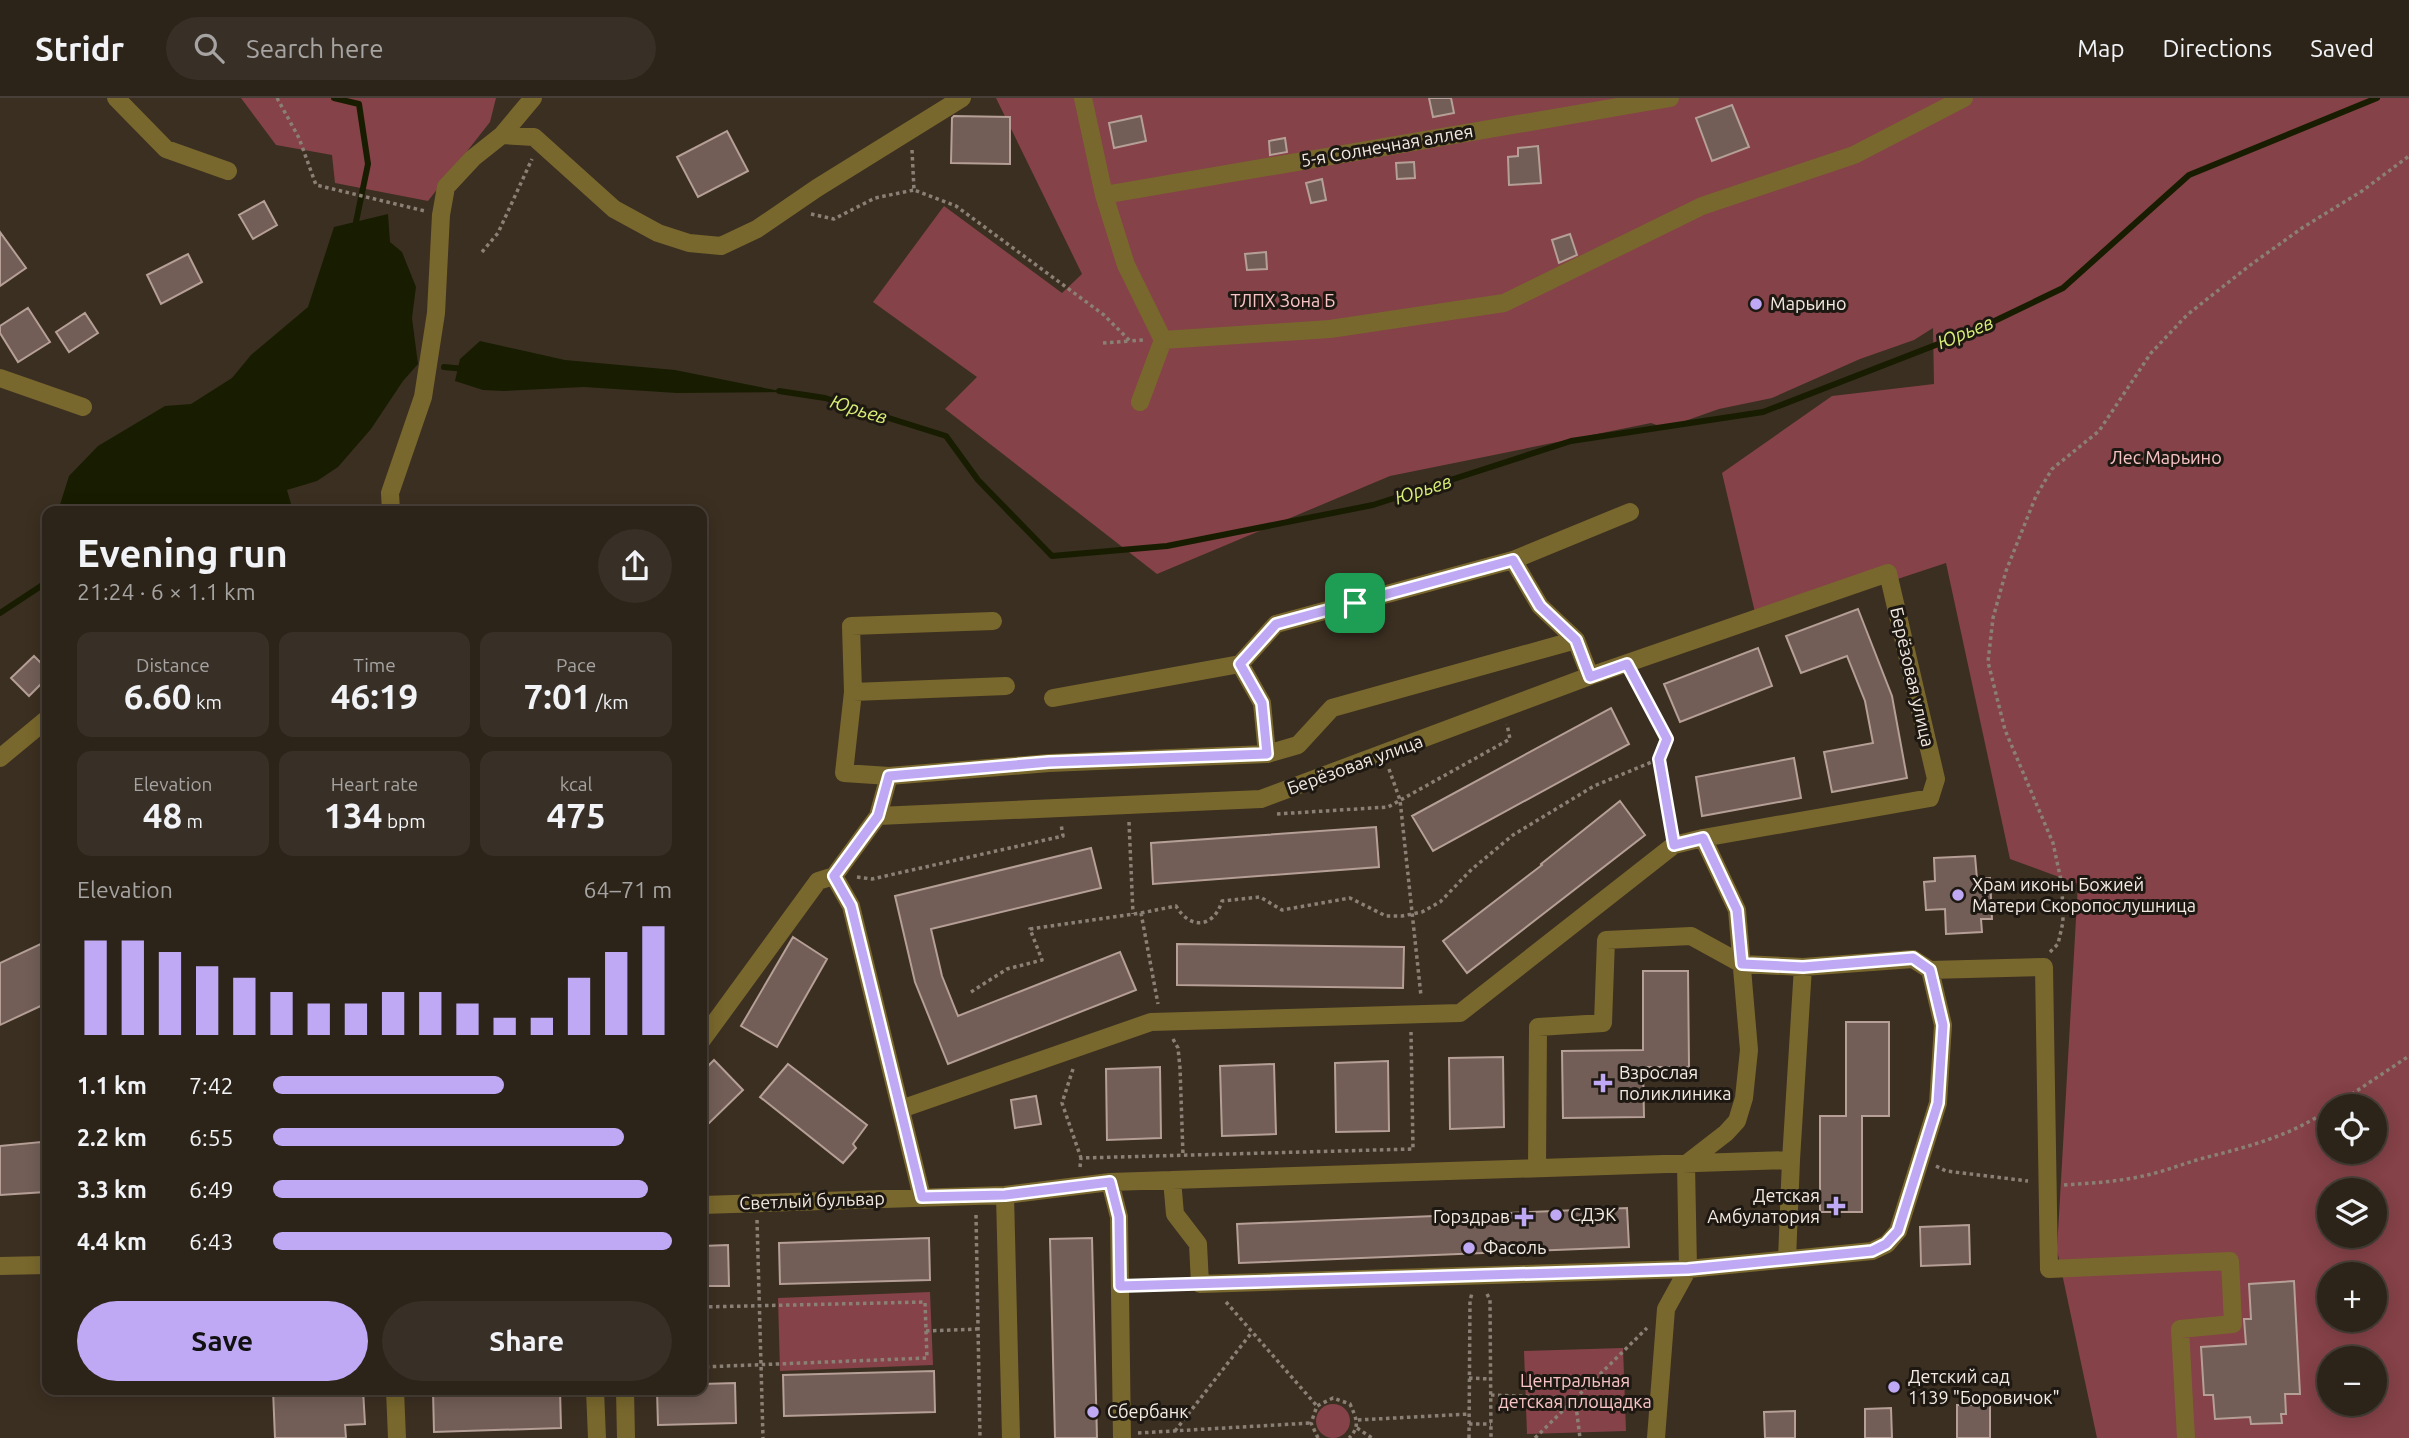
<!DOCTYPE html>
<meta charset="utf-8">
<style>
:root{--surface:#2c2319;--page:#382f26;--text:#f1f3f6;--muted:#a6a4a2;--line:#484038;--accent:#bfa9f4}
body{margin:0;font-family:Ubuntu,sans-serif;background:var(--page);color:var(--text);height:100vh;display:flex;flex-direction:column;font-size:26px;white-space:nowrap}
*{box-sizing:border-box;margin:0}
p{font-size:23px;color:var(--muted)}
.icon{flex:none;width:38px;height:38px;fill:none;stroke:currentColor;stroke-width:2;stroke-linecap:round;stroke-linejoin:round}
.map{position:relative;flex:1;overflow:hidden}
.drawer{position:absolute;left:42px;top:408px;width:665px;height:889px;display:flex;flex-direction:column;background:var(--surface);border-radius:14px;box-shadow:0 4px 18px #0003,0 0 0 2px var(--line)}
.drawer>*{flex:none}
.controls{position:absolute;left:2317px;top:996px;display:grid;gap:14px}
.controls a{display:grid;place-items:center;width:70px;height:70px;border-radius:50%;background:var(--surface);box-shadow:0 4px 18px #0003,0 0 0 2px var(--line);font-size:35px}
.pin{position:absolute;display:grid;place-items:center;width:60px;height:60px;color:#fff;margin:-30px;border-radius:14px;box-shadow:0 4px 10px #0006}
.round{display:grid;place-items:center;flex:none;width:74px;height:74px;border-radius:37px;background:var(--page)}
.head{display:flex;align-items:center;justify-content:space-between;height:119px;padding:0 35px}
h1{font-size:38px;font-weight:700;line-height:52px}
.figures{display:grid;grid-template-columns:repeat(3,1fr);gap:10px;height:119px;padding:7px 35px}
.figures div{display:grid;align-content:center;border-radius:14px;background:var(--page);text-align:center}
.figures b{font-size:35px;font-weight:700}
.figures small{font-size:19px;font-weight:400}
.figures p{font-size:19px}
.chart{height:196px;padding:14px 35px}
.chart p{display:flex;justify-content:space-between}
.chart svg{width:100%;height:126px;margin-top:7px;stroke:var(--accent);stroke-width:6}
.button{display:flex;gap:14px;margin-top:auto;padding:14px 35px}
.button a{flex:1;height:80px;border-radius:42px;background:var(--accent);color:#111;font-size:28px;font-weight:700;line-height:80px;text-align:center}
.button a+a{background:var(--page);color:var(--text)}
ul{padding:0 35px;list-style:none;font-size:23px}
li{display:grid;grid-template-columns:112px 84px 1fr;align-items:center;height:52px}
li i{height:18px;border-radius:9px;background:var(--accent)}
header{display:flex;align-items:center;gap:42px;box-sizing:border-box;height:98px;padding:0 35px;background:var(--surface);border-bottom:2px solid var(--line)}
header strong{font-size:33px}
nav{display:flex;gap:38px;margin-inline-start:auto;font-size:24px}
.search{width:490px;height:63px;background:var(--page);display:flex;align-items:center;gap:18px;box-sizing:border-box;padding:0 24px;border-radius:38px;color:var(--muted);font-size:26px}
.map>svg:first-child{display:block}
.green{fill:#854248;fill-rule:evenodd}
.water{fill:#181d01}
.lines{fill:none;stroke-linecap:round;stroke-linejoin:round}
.stream{stroke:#181d01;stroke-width:6}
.building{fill:#725e56;stroke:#b59f96;stroke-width:2}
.path{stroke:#8b8075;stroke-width:3.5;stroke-dasharray:3.5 3.5;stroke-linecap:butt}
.minor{stroke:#79682d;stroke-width:18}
.route-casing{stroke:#fff;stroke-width:14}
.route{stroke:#bfa9f4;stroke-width:9}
.poi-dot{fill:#bfa9f4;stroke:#1e1812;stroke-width:2.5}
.labels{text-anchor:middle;stroke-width:6;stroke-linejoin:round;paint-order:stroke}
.street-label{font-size:18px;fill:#f3eae2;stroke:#1e1812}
.park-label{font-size:18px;fill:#f9c4c6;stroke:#1e1812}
.poi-label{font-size:18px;fill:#f3eae2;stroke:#1e1812;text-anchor:start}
.water-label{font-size:19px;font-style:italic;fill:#d8f076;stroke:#1e1812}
</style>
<header>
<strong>Stridr</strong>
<div class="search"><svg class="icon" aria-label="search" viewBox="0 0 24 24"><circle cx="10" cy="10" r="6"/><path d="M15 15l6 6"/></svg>Search here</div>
<nav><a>Map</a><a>Directions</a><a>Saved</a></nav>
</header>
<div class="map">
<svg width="2409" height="1340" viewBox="0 0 2409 1340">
<rect width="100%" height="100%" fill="#3b2f21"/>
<path class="green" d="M 241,0 L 496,0 L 490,24 L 428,103 L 335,85 L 332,57 L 276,47 Z
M 996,0 L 2409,0 L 2409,1340 L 2097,1340 L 2057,1152 L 2078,786 L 2010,761 L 1946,465 L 1758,527 L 1722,375 L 1832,298 L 1934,286 L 1933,230 L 1914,242 L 1860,261 L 1772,300 L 1719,311 L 1665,330 L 1651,325 L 1390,378 L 1157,476 L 945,311 L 977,279 L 873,204 L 944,108 L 1062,195 L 1082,176 ZM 2329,1008 L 2375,1008 L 2375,1054 L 2329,1054 ZM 2329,1092 L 2375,1092 L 2375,1138 L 2329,1138 ZM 2329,1176 L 2375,1176 L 2375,1222 L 2329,1222 ZM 2329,1260 L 2375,1260 L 2375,1306 L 2329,1306 Z
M 930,1194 L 933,1267 L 780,1273 L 778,1200 Z
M 1623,1250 L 1626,1333 L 1527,1336 L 1524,1253 Z
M1316 1323a17 17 0 1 1 34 0a17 17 0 1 1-34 0Z"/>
<path class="water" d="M 388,116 L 390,144 L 402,154 L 416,189 L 412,220 L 418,266 L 403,283 L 371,331 L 338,369 L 317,383 L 287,392 L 292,409 L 288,413 L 58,413 L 69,378 L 98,348 L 165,308 L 191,306 L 232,280 L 251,257 L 308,209 L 334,129 Z
M 480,243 L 565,262 L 675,272 L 785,294 L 677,295 L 584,289 L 504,293 L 483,292 L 455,283 L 460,261 Z"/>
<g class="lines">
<path class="stream" d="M 334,0 L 359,6 L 368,66 L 356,124
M 444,269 L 465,271
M 779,293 L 825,300 L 946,338 L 978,382 L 1052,458 L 1167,448 L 1373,407 L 1571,343 L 1763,314 L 1982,229 L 2063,190 L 2189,77 L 2377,0
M 0,515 L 47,484"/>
</g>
<path class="building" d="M 1429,0 L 1451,0 L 1454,15 L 1433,19 Z
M 1732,7 L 1749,49 L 1712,63 L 1696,20 Z
M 954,18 L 1010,19 L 1010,66 L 951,65 L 952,20 Z
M 1141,18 L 1146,43 L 1114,50 L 1109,25 Z
M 727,33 L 748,73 L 698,99 L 677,59 Z
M 1285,40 L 1287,54 L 1270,57 L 1269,43 Z
M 1538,48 L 1541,85 L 1509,87 L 1508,59 L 1518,58 L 1518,50 Z
M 1414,64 L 1415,80 L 1397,81 L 1396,65 Z
M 1322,81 L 1326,102 L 1311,105 L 1306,85 Z
M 264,103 L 277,127 L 253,141 L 239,117 Z
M 0,134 L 26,170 L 0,188 Z
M 1570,136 L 1577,157 L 1559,165 L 1552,142 Z
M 1266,154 L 1267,171 L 1247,172 L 1245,156 Z
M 188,156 L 202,184 L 161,206 L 147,177 Z
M 28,210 L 50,244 L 18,264 L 0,235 L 0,228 Z
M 85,215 L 98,235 L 69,254 L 56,234 Z
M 1858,511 L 1892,598 L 1907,680 L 1832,694 L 1824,654 L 1873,645 L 1865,603 L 1847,558 L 1801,575 L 1786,538 Z
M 1758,550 L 1772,588 L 1680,624 L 1664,586 Z
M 34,558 L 47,571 L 47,580 L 29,598 L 11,580 Z
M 1611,610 L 1629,646 L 1433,753 L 1412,718 Z
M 1794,660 L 1801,700 L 1702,718 L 1696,679 Z
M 1620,703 L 1645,737 L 1467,875 L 1443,843 L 1542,767 L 1541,766 Z
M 1376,729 L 1379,769 L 1153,786 L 1151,745 Z
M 1091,750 L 1101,790 L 931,831 L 942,878 L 958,918 L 1120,854 L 1136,892 L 948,966 L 915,884 L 895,798 Z
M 1975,758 L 1977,781 L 1990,780 L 1992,821 L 1981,821 L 1982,834 L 1946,836 L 1945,811 L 1926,812 L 1924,784 L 1935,783 L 1934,760 Z
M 793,839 L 827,861 L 777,949 L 741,928 Z
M 47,843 L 47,905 L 0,927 L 0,865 Z
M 1177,846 L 1404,849 L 1403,890 L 1177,887 Z
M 1643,873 L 1688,873 L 1689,969 L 1643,969 L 1644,1019 L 1563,1020 L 1562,953 L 1643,952 Z
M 1846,924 L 1889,924 L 1889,1018 L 1862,1018 L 1862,1114 L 1820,1114 L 1820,1018 L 1846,1018 Z
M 1503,959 L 1504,1029 L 1450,1031 L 1449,960 Z
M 714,962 L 743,992 L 702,1032 L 702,974 Z
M 1388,963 L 1389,1033 L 1336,1034 L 1335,965 Z
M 788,966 L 867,1027 L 853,1046 L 856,1050 L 843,1065 L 760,999 Z
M 1274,966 L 1276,1036 L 1222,1038 L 1220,968 Z
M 1160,969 L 1161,1040 L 1107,1042 L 1106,971 Z
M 1036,998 L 1041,1026 L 1015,1030 L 1011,1002 Z
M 41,1044 L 45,1094 L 0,1097 L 0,1048 Z
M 1627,1110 L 1629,1149 L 1239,1165 L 1237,1126 Z
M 1969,1127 L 1970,1166 L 1921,1168 L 1920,1129 Z
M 929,1140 L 930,1182 L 780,1186 L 779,1145 Z
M 1092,1140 L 1097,1340 L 1055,1340 L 1050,1141 Z
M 728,1147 L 729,1188 L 702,1188 L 702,1148 Z
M 2294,1183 L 2300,1296 L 2285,1296 L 2286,1316 L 2281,1316 L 2282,1325 L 2251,1326 L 2250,1319 L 2215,1321 L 2213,1297 L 2204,1297 L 2201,1249 L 2246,1246 L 2244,1221 L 2251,1221 L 2249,1186 Z
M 934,1273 L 935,1314 L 784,1318 L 783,1277 Z
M 735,1285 L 736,1325 L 658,1327 L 657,1292 L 702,1292 L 702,1286 Z
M 273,1292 L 363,1292 L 365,1326 L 345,1327 L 346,1340 L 275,1340 Z
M 498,1292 L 560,1292 L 561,1330 L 434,1334 L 433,1293 Z
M 1957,1307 L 1990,1307 L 1990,1340 L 1957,1340 Z
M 1891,1310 L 1892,1340 L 1865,1340 L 1865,1311 Z
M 1795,1313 L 1795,1340 L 1765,1340 L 1764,1314 Z"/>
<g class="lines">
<path class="path" d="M 277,0 L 299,40 L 316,87 L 425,113
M 912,52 L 914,92 L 956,108 L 1104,217 L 1130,243 L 1143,242
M 811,116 L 834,121 L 875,100 L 914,92
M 482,154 L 498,135 L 532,61
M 1103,245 L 1130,243
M 1659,661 L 1671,728
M 1389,671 L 1400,702 L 1421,898
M 1277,716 L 1388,709 L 1510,641 L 1507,626
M 1129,724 L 1133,816
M 857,779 L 872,781 L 1063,738 L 1061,726
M 1141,815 L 1176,808 C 1190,832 1214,830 1222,803 L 1260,799 L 1282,812 L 1350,800 L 1386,818 L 1402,818 L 1422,814 L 1440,804 L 1472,771 L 1513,737 L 1594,688 L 1659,661 L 1667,641 L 1635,581
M 2050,854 L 2058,846 L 2063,824 L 2062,787 L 2053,745 L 2005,632 L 1988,564 L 1993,520 L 2006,473 L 2036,398 L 2052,371 L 2099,333 L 2151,255 L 2187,217 L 2249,168 L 2302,130 L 2362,93 L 2409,58
M 971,894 L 1007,871 L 1042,862 L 1030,831 L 1141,815 L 1158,906
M 1173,941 L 1178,950 L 1180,970 L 1183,1057
M 1073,971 L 1062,1005 L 1081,1060
M 2334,1008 L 2409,958
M 1936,1068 L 1946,1073 L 2028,1083
M 1080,1069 L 1081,1060 L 1413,1051 L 1411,934
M 2064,1087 C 2096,1085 2128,1083 2159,1074 C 2173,1070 2186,1065 2200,1061 C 2246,1049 2290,1039 2329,1011
M 976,1117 L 980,1340
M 757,1122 L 763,1340
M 1136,1188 L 1184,1187
M 1487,1196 L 1490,1202 L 1491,1340
M 1226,1204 L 1317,1308
M 702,1209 L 925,1204 L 927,1260 L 702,1269
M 926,1233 L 978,1231
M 1469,1280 L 1491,1281
M 1491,1297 L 1575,1300 L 1580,1340
M 1358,1322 L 1469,1316
M 1469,1326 L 1491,1326
M 1357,1330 L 1372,1340
M 1175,1333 L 1252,1234
M 1138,1335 L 1311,1325
M 1318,1340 L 1311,1325 L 1317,1308 L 1333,1300 L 1350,1306 C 1356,1320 1361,1328 1349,1340
M 1469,1340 L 1470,1203 L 1472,1195
M 1535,1340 L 1647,1230"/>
<path class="minor" d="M 116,0 L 166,51 L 228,73
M 1083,0 L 1104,97 L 1126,167 L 1163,242 L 1140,304
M 502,37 L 534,39 L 614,111 L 658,135 L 689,145 L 721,148 L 757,131 L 817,90 L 962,0
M 1104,97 L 1670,0
M 1163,242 L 1330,231 L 1504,205 L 1702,108 L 1854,57 L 1964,0
M 0,280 L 83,309
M 391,413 L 390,395 L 423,299 L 436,215 L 441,117 L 446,89 L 473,60 L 502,37 L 533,0
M 1513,462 L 1540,508 L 1576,542 L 1590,578
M 1240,566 L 1262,605 L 1267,656
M 853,594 L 1006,588
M 1053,600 L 1240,566 L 1276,526 L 1513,462 L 1630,414
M 0,660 L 47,621
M 889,678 L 844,675 L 853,594 L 851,528 L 993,523
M 878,718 L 889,678 L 1049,665 L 1267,656 L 1298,647 L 1332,610 L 1576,542
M 834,778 L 878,718 L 1261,701 L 1590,578 L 1888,475 L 1936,681 L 1930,700 L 1703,740 L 1674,747 L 1460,915 L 1151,924 L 901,1011
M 834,778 L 851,808 L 922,1099
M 1930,872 L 2044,869 L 2049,1171 L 2230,1163 L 2233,1226 L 2180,1231 L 2186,1340
M 702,942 L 818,783 L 834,778
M 1686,1066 L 1726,1035 L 1737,1023 L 1744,1000 L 1749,952 L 1737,812 L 1703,740
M 1172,1082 L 1175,1116 L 1198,1146 L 1200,1186 L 1688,1171 L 1872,1153 L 1887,1146 L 1898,1133 L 1938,1005 L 1943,927 L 1930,872 L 1913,861 L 1803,869 L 1742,866 L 1691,838 L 1606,842 L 1603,925 L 1538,929 L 1537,1070
M 1110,1084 L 1119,1119 L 1122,1340
M 1005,1097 L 1011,1340
M 702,1107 L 1005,1097 L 1110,1084 L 1791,1062 L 1803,869
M 1787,1161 L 1791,1062
M 0,1168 L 47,1167
M 395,1292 L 397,1340
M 595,1292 L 597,1340
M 625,1292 L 626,1340
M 1656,1340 L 1666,1211 L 1688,1171 L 1686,1066"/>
</g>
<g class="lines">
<defs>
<path id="route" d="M 1513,462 L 1540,508 L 1576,542 L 1590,579 L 1627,566 L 1667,641 L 1659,661 L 1674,747 L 1703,740 L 1737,812 L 1742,866 L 1803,869 L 1913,860 L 1930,872 L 1943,927 L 1938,1005 L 1898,1133 L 1886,1146 L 1872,1153 L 1688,1171 L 1120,1188 L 1119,1119 L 1110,1084 L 1005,1097 L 922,1099 L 851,808 L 834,778 L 878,718 L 889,678 L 1049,664 L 1267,656 L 1262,605 L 1240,566 L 1276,526 Z"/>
</defs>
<use href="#route" class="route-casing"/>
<use href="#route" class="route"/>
</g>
<g class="poi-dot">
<circle cx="1756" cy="206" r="7"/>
<circle cx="1958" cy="797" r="7"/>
<path d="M1599.5 974.5h7v7h7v7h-7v7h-7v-7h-7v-7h7z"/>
<path d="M1832.5 1097.5h7v7h7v7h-7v7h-7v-7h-7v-7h7z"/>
<circle cx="1556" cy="1117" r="7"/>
<path d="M1520.5 1108.5h7v7h7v7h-7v7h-7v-7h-7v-7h7z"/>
<circle cx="1469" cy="1150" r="7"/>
<circle cx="1894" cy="1289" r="7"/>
<circle cx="1093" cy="1314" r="7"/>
</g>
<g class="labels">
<g class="street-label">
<text transform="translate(1387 48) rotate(-10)" y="6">5-я Солнечная аллея</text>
<text transform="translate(1912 579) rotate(77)" y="6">Берёзовая улица</text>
<text transform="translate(1355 667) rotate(-20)" y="6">Берёзовая улица</text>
<text transform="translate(812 1103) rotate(-2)" y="6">Светлый бульвар</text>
</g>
<g class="park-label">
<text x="1283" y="209">ТЛПХ Зона Б</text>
<text x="2166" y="366">Лес Марьино</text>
<text x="1575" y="1289">Центральная<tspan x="1575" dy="21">детская площадка</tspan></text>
</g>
<g class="poi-label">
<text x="1770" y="212">Марьино</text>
<text x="1972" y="793">Храм иконы Божией<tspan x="1972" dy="21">Матери Скоропослушница</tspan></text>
<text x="1619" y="981">Взрослая<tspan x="1619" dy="21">поликлиника</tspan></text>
<text x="1820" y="1104" text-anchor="end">Детская<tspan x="1820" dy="21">Амбулатория</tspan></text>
<text x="1570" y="1123">СДЭК</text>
<text x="1510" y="1125" text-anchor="end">Горздрав</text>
<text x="1483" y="1156">Фасоль</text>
<text x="1908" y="1285">Детский сад<tspan x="1908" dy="21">1139 "Боровичок"</tspan></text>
<text x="1107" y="1320">Сбербанк</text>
</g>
<g class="water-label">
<text transform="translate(1965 234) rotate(-22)" y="7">Юрьев</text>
<text transform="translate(859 311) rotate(17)" y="7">Юрьев</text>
<text transform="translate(1423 391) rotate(-18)" y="7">Юрьев</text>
</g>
</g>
</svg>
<div class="controls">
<a><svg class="icon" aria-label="locate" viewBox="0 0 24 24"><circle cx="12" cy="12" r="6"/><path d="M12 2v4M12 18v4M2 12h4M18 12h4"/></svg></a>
<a><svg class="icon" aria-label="layers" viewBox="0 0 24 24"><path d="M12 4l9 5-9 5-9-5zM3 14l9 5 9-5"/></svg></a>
<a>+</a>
<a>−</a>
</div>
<div class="pin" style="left:1355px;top:505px;background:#1e9e55"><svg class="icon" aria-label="arrive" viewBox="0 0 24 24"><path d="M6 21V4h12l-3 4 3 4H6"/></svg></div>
<section class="drawer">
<div class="head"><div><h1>Evening run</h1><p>21:24 · 6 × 1.1 km</p></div><a class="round"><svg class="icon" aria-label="share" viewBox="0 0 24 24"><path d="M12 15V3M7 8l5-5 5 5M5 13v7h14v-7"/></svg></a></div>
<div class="figures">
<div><p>Distance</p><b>6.60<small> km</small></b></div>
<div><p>Time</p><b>46:19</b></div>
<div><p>Pace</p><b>7:01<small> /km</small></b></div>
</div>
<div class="figures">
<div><p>Elevation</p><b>48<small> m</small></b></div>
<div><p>Heart rate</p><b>134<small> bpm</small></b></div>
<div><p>kcal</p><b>475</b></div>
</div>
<div class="chart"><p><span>Elevation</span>64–71 m</p>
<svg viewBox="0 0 160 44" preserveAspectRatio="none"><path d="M5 44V11M15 44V11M25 44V15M35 44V20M45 44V24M55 44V29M65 44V33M75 44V33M85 44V29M95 44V29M105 44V33M115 44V38M125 44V38M135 44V24M145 44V15M155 44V6"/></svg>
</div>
<ul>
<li><b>1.1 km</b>7:42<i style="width:58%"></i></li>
<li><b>2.2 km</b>6:55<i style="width:88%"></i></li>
<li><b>3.3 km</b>6:49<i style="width:94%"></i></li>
<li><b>4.4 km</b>6:43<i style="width:100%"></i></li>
</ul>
<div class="button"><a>Save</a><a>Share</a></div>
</section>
</div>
